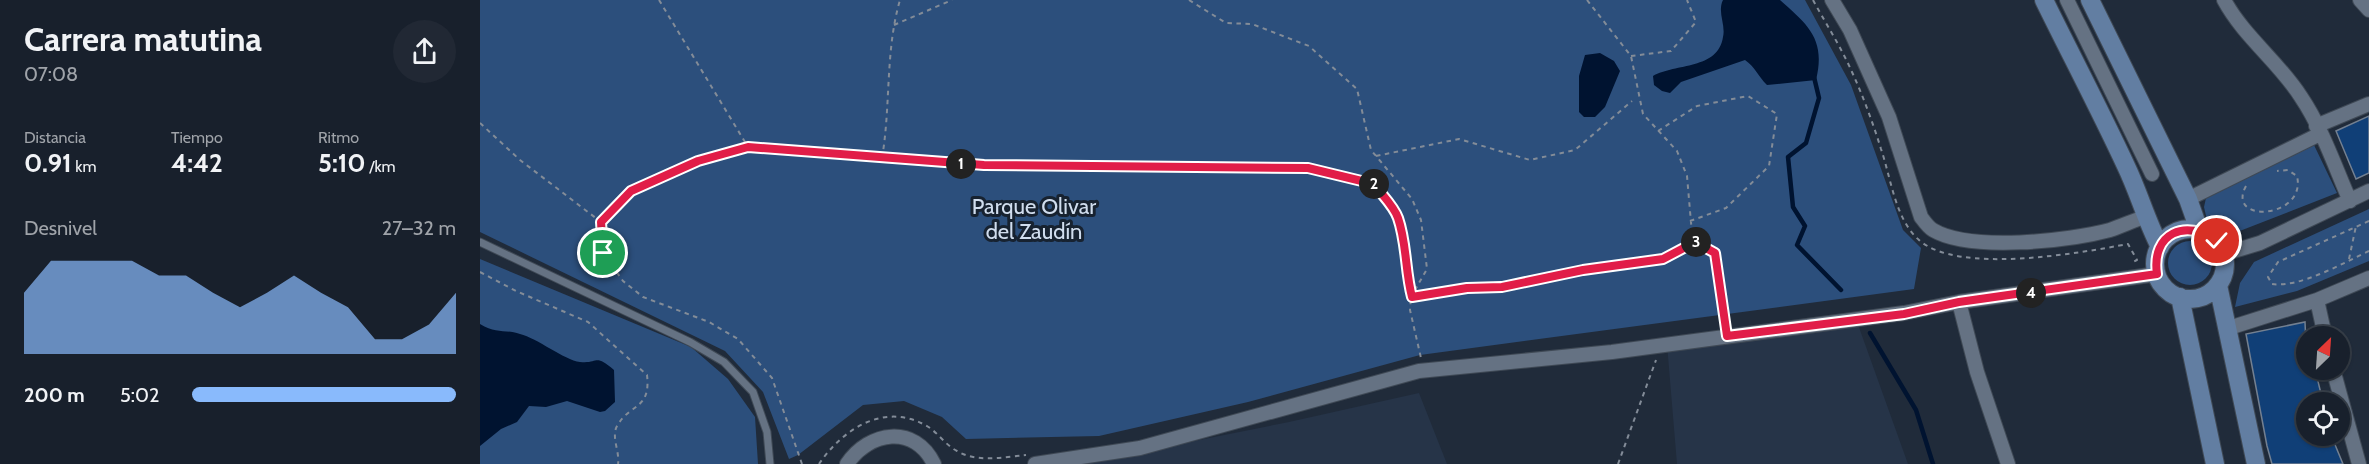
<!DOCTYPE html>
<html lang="es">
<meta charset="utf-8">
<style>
:root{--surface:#18202c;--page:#212834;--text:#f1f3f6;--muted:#9fa3a9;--line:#363e48;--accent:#89bafc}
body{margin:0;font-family:Cabin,sans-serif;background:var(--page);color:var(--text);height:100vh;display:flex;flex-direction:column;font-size:22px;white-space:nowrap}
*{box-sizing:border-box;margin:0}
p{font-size:20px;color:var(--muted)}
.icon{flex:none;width:33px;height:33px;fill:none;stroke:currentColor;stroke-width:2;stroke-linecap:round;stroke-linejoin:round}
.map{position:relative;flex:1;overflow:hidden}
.drawer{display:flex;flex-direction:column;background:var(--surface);width:480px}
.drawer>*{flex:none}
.needle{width:39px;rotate:25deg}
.buttons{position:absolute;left:1816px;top:326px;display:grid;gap:12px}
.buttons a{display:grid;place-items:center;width:54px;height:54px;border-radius:50%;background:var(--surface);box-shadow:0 2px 4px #0004,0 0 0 2px var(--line);font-size:30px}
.pin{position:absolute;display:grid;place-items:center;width:51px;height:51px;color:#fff;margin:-26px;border:3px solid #fff;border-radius:50%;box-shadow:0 2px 6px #0007}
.km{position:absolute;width:30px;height:30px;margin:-15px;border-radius:50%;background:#222;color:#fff;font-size:16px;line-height:30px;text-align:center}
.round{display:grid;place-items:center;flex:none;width:63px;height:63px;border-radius:32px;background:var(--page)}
.head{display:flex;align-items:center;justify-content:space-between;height:102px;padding:0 24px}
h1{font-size:33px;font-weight:700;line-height:45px}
.stats{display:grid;grid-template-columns:repeat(3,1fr);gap:9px;height:102px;padding:6px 24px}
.stats div{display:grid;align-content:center}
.stats b{font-size:26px;font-weight:700}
.stats small{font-size:16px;font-weight:400}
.stats p{font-size:16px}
.chart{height:168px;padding:12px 24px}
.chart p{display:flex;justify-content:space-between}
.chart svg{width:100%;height:108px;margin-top:6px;fill:var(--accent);opacity:.7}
ul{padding:0 24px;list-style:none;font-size:20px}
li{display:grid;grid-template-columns:96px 72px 1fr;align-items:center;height:45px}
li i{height:15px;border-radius:8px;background:var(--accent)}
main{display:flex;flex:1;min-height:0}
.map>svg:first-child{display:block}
.built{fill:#263448}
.green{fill:#2c4f7c}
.water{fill:#001330}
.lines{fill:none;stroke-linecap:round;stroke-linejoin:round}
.stream{stroke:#001330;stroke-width:4.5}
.building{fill:#103f77;stroke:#738091;stroke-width:1.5}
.lane-casing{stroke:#3f4955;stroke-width:9}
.street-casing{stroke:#3f4955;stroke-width:16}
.secondary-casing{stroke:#3f4955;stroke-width:20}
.path{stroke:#838c98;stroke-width:2;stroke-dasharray:4.5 4.5;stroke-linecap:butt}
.lane{stroke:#657283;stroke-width:7}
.street{stroke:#657283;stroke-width:14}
.secondary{stroke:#627ea2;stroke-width:18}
.route-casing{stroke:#fff;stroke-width:12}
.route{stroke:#e11d48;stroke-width:8}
.labels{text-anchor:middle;stroke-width:6;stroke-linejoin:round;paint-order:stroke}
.park-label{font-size:22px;fill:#d0ddee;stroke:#172230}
</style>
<main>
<section class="drawer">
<div class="head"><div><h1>Carrera matutina</h1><p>07:08</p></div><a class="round"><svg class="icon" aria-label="share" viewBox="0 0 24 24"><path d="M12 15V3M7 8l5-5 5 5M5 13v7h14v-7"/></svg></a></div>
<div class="stats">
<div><p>Distancia</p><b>0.91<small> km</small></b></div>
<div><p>Tiempo</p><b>4:42</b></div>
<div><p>Ritmo</p><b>5:10<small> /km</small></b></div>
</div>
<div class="chart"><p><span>Desnivel</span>27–32 m</p>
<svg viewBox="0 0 160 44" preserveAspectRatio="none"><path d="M0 44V19L10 6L20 6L30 6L40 6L50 12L60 12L70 19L80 25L90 19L100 12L110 19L120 25L130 38L140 38L150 32L160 19V44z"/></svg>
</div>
<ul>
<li><b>200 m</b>5:02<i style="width:100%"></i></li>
</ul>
</section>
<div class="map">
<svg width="1889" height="464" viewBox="0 0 1889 464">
<rect width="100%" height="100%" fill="#202b3a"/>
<path class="built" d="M 1376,319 L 1428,464 L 1197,464 L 1187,344 Z
M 939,393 L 967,464 L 599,464 L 809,422 Z"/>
<path class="green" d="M 0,0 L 1325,0 L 1371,85 L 1423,230 L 1441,248 L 1434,289 L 940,355 L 768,402 L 619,436 L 486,439 L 462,417 L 424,401 L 383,405 L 318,455 L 309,459 L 283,392 L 245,351 L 0,232 Z
M 1834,145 L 1857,193 L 1752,234 L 1727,220 L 1724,207 L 1726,198 Z
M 1889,209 L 1889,261 L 1817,291 L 1755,307 L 1760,283 L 1774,262 Z
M1688 263a22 22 0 1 1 44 0a22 22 0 1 1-44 0Z
M 0,259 L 211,347 L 248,379 L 275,417 L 278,464 L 0,464 Z"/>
<path class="water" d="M 1243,0 L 1300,0 C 1328,25 1346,39 1336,80 L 1287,85 C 1278,76 1275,67 1265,60 L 1201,82 L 1190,93 L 1182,91 L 1174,85 L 1173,76 C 1196,63 1238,70 1243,37 C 1246,25 1237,12 1243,0 Z
M 1120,53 L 1134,61 L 1140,71 L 1125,107 L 1115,117 L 1104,117 L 1099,112 L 1099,76 L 1105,55 Z
M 0,324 C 16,334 24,329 40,334 C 57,338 84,360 100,362 C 119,364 114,353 134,370 L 135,402 L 125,411 L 120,412 L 87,401 L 66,407 L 49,406 L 37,422 L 21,429 L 0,446 Z"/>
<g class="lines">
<path class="stream" d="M 1334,77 L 1339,98 L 1326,143 L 1308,157 L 1313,207 L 1325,226 L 1317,245 L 1361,290
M 1390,333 L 1436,410 L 1453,464"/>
</g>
<path class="building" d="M 1889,116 L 1889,173 L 1876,179 L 1856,131 Z
M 1825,322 L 1827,369 L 1835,369 L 1843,402 L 1827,402 L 1827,435 L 1851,435 L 1863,464 L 1792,464 L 1787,446 L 1766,334 Z"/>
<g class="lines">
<defs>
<path id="lane" d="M 0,242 L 210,342 L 244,362 L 273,392 L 287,432 L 290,464"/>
<path id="street" d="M 1352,0 L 1370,30 L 1409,117 L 1441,217 C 1444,221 1448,227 1453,230 C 1490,252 1589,241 1630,230 C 1641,226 1653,221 1664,217
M 1587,0 L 1672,174
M 1744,0 C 1764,37 1799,62 1821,97 C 1842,128 1855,167 1870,201
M 1880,0 L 1889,10
M 1836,126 L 1889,104
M 1708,199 L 1840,134
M 1744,254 L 1780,243 L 1889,191
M 1837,300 L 1845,336
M 1479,302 L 1497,372 L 1528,464
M 1749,328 L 1837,300 L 1889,278
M 1853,369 L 1879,464
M 367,464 C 389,431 435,424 454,464
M 555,464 L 660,448 L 939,371 L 1132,352 L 1424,313 L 1479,302 L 1677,274"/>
<path id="secondary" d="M 1564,0 C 1591,55 1620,110 1646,166 C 1659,193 1666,220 1680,247
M 1610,0 L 1708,199 L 1719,230
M1675 264a35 35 0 1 1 70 0a35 35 0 1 1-70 0Z
M 1738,285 L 1776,464
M 1700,297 L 1735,464"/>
</defs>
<use href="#lane" class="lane-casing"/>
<use href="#street" class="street-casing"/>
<use href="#secondary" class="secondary-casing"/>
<path class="path" d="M 179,0 L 268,147
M 709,0 L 746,23 L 772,24 L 829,46 L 877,89 L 891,150 L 932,199 L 941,220 L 947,269 L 931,297
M 1107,0 L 1151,56 L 1163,114 L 1197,151 L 1207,176 L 1212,234 L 1215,242 L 1235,253 L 1245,324
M 1333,0 C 1346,24 1361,47 1372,72 C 1383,96 1393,123 1401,149 C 1411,178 1415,219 1439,240 C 1478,275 1600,253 1648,244 L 1657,260 L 1653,262
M 414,25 L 472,0
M 1151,56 L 1191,51 L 1216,22 L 1207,0
M 0,123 L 40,160 L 121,222
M 1178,131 L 1217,106 L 1268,96 L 1297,114 L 1289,166 L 1246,208 L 1210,221
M 896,156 L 979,139 L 1050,160 L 1095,150 L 1152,101
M 402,158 C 411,106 405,51 420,0
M 1766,186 C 1745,224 1827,219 1817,176 L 1808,170 L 1797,171
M 1889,221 L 1798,262 L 1788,277 L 1792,284 C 1820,288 1863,263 1889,251
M 1869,259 L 1876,226
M 0,272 L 36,291 L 108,322 L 167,375 C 171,410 150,403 137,426 C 131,437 140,452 138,464
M 931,297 L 987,288 L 1022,287 L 1103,270 L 1183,259 L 1215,242
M 322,464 L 292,378 L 258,339 L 229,322 L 163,297 L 143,281 L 123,253 L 121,222 L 151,191 L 218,161 L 268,147 L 505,165 L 828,168 L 894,184 L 917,216 L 926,254 L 926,277 L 931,297 L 930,310 L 941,358
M 339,464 C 362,430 403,402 445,425 C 457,431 465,445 477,451 C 497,463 525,457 546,455
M 1138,464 L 1176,360"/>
<use href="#lane" class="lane"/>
<use href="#street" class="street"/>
<use href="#secondary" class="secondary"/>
</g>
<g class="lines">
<defs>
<path id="route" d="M 123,253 L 121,222 L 151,191 L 218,161 L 268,147 L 504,165 L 828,168 L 894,184 C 901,194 914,206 918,218 C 927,244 925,271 932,297 L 987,288 L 1022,287 L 1103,270 L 1183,259 L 1215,242 L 1235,253 L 1247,336 L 1424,314 L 1479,302 L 1677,274 C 1671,233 1706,218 1737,241"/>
</defs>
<use href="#route" class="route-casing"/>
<use href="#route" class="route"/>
</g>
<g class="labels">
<g class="park-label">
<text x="554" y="214">Parque Olivar<tspan x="554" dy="25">del Zaudín</tspan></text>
</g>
</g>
</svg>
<div class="buttons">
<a><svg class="needle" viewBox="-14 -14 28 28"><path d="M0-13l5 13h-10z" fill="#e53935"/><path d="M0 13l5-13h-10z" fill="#9fa3a9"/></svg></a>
<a><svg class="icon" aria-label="locate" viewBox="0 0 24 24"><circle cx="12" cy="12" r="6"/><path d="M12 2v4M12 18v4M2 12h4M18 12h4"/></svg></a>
</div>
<div class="pin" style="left:123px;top:253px;background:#1e9e55"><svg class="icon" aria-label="arrive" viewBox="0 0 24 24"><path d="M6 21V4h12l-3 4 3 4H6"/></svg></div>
<div class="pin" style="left:1737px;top:241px;background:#d93025"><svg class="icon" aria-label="check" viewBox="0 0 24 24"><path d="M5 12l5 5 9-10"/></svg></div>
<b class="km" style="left:481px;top:164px">1</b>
<b class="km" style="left:894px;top:184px">2</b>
<b class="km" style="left:1216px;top:242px">3</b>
<b class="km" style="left:1551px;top:293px">4</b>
</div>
</main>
